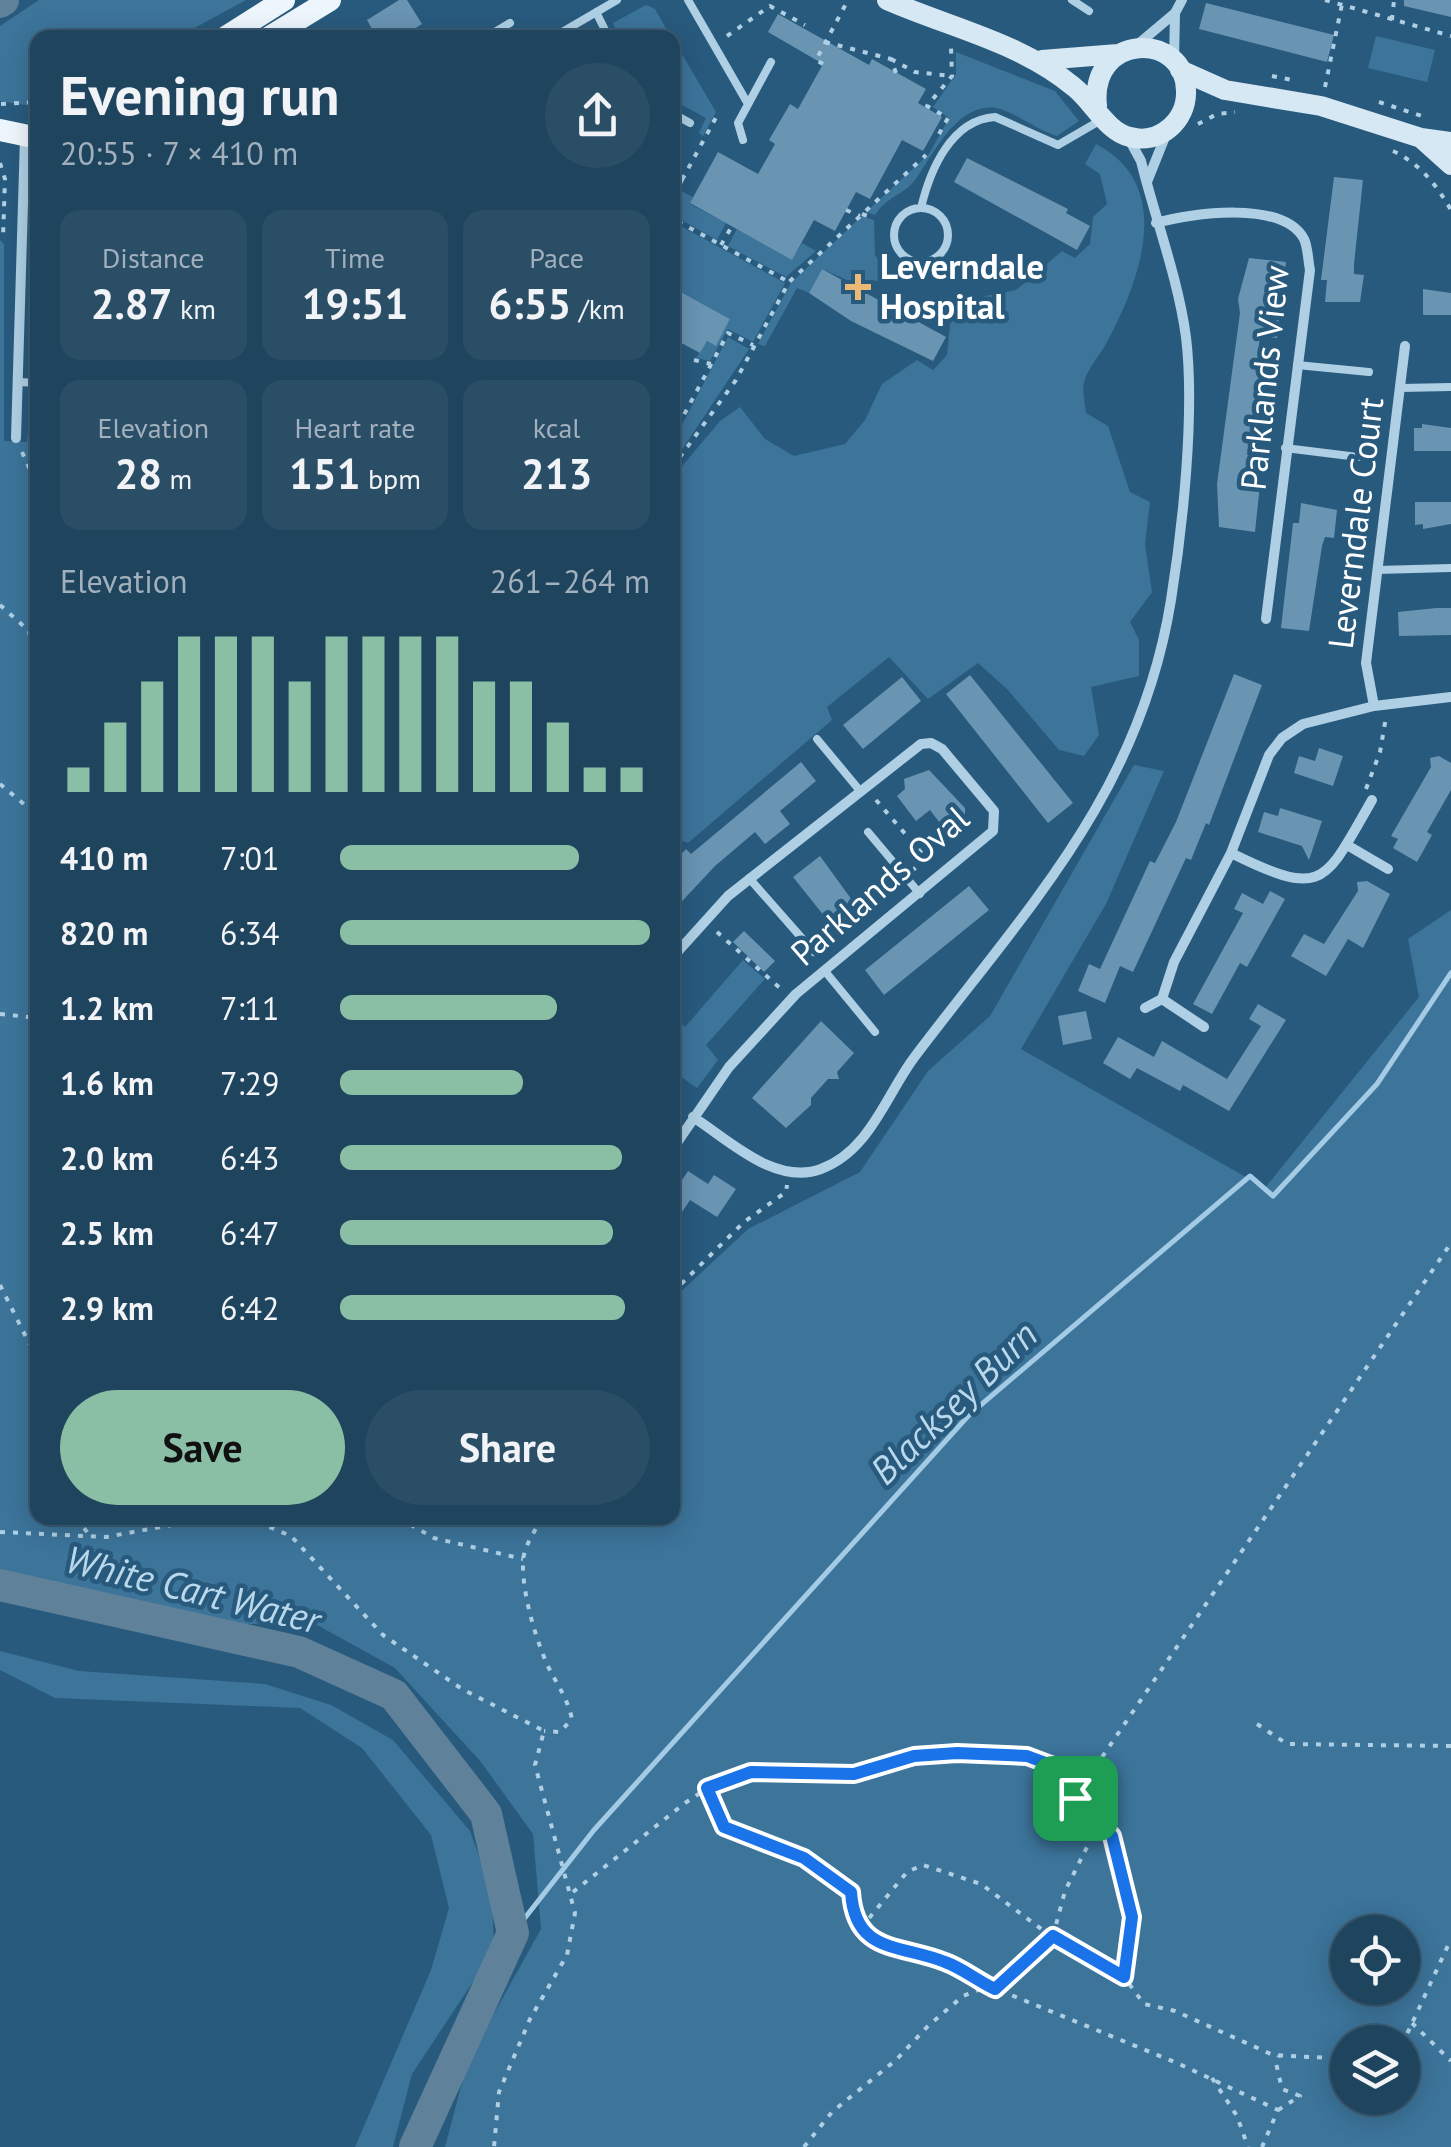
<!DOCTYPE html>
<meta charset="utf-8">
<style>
:root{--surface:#1e445e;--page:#2b4e67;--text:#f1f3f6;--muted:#a1b0bc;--line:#3c5c73;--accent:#8abfa5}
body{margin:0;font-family:"PT Sans",sans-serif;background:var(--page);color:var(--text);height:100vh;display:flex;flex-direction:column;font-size:38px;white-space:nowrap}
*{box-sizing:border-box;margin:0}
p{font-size:32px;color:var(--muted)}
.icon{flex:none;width:55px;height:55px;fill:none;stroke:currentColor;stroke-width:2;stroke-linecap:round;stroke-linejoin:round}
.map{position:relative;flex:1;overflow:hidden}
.sheet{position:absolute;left:30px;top:30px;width:650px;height:1495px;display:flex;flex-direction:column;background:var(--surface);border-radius:20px;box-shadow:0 5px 25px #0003,0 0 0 2px var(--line)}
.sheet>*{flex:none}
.buttons{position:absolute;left:1330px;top:1915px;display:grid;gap:20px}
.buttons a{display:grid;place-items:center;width:90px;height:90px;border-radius:50%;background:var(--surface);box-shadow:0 5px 25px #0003,0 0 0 2px var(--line);font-size:50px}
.pin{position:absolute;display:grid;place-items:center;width:85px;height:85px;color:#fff;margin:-42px;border-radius:20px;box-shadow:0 5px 15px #0006}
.round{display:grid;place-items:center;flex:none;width:105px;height:105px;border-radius:52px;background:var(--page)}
.headline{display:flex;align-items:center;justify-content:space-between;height:170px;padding:0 30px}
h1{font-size:55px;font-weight:600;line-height:75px}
.stats{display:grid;grid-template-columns:repeat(3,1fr);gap:15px;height:170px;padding:10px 30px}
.stats div{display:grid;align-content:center;border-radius:20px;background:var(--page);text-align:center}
.stats b{font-size:42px;font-weight:600}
.stats small{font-size:28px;font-weight:400}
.stats p{font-size:28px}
.chart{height:280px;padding:20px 30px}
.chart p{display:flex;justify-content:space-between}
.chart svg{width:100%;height:180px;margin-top:10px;stroke:var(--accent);stroke-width:6}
.action{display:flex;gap:20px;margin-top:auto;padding:20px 30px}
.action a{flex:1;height:115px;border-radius:60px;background:var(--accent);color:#111;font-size:40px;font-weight:600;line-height:115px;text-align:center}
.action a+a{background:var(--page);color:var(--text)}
ul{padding:0 30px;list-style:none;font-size:32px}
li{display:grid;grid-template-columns:160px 120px 1fr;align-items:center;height:75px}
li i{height:25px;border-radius:12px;background:var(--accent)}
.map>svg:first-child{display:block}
.green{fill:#3c749a;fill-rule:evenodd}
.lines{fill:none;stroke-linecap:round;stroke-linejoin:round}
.stream{stroke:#a3cbe5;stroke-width:5}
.river{stroke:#5f829a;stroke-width:32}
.building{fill:#6994b2}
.path{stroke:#aecfe4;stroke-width:4;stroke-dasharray:5 8;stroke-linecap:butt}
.lane{stroke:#aecfe4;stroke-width:8}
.street{stroke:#aecfe4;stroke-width:10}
.secondary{stroke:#d7e8f5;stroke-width:20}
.primary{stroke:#eef6fd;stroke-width:22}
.route-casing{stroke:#fff;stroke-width:20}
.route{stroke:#1a73e8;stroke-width:12}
.poi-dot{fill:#ecb875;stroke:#285a7d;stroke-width:4}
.labels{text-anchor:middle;stroke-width:9;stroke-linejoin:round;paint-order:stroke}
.poi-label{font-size:35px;font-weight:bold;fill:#fff;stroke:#285a7d;text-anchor:start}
.street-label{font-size:35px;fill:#fff;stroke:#285a7d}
.water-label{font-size:38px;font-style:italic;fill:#b9d8ec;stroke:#285a7d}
</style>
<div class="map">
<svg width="1451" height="2147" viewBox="0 0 1451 2147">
<rect width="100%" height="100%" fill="#285a7d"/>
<path class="green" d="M 39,0 L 246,0 L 178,37 L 38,38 L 37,101 L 26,105 L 0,101 L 0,26 Z
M 646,5 L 655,9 L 671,37 L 618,37 L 613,23 Z
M 1376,36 L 1435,50 L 1427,82 L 1368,68 Z
M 673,39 L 716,112 L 703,136 L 699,133 L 706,118 L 673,100 Z
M 956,52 L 1055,91 L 1079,121 L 1057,136 C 1037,130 1020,115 1000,109 C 959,98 934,154 915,180 C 905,194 886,197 875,215 L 866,212 L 929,154 L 949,118 L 933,107 L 956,74 Z
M 1096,144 C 1175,185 1141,279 1107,342 C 1101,354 1087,369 1084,382 C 1082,391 1085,404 1086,413 L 1108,426 L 1130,492 L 1150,502 L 1145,544 L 1152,592 L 1130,622 L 1139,640 L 1139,676 L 1091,687 L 1099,735 L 1084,756 L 1059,750 L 1007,689 L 978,663 L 928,699 L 889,657 L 827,707 L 832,720 L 688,843 L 673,837 L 673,477 L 720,421 L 740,407 L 765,439 L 794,456 L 845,444 L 865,420 L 882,384 L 917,360 L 933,370 L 947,355 L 951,315 L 985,296 L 1016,290 L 1062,251 L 1075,258 L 1090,244 L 1093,217 L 1107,204 L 1100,174 L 1085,164 Z
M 679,190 L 693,197 L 690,204 L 726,223 L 717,240 L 678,218 L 672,203 Z
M 672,216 L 675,223 L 785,283 L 753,342 L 728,329 L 710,361 L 696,358 L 707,341 L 716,345 L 730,319 L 673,287 L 676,272 L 673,269 Z
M 862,216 L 874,220 L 875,255 L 893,281 L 866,281 L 863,287 L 822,269 L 809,293 L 797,288 L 765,346 L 758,344 L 791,283 Z
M 737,229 L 792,259 L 802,243 L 816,251 L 786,277 L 728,246 Z
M 0,240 L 4,244 L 4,441 L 27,442 L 29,417 L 38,405 L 38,1518 L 672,1518 L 673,1299 L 748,1229 L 860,1172 L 928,1071 L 990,1016 L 1134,765 L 1164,771 L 1106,904 L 1021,1049 L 1265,1188 L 1419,997 L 1408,939 L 1451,910 L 1451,2147 L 445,2147 L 468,2060 L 541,1929 L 533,1834 L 481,1762 L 395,1668 L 308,1620 L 227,1626 L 74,1609 L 0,1573 ZM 1348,1932 L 1402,1932 L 1402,1988 L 1348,1988 ZM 1348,2042 L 1402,2042 L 1402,2098 L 1348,2098 Z
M 728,337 L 749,349 L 673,463 L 673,442 Z
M 743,960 L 765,979 L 706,1045 L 718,1060 L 697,1088 L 673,1071 L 673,1018 L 685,1027 Z
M 0,1651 L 79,1671 L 265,1684 L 331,1705 L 393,1740 L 470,1831 L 492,1892 L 494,1950 L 412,2074 L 393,2147 L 355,2147 L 431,1970 L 449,1908 L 431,1835 L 362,1748 L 300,1708 L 55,1698 L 0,1670 Z"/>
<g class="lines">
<path class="stream" d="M 513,1933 L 594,1830 L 969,1415 L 1250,1176 L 1273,1196 L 1377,1084 L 1451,973"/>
<path class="river" d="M 0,2 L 3,0
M 0,1585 L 299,1652 L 394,1695 L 486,1814 L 513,1933 L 415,2147"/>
</g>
<path class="building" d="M 399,0 L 407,0 L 422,24 L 400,38 L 377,38 L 367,20 Z
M 1404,0 L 1451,0 L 1451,17 L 1404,6 Z
M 1206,3 L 1334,35 L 1327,62 L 1199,29 Z
M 778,14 L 869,65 L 872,59 L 926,89 L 918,103 L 942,117 L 923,151 L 902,140 L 870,199 L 856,192 L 835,231 L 814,220 L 792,260 L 690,203 L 718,152 L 758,174 L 775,144 L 769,140 L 790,104 L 798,109 L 823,64 L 768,32 Z
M 967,158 L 1068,209 L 1066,213 L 1090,226 L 1077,250 L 954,182 Z
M 1334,177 L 1363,180 L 1354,264 L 1354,274 L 1364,275 L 1360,302 L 1325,302 L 1327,280 L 1321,280 Z
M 1249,258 L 1286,262 L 1277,338 L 1260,336 L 1256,371 L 1269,373 L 1263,420 L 1252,419 L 1247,455 L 1263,456 L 1255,532 L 1219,527 L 1217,484 L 1240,313 L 1238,299 Z
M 822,269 L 946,337 L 933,361 L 851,321 L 809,293 Z
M 672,287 L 730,319 L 716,346 L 707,341 L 700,353 L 672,338 Z
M 1423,289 L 1451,293 L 1451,315 L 1423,315 Z
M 1422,424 L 1451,428 L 1451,451 L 1414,451 L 1414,428 L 1422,428 Z
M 1415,502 L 1451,502 L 1451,524 L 1423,529 L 1423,524 L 1415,525 Z
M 1301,503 L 1337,510 L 1334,538 L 1325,537 L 1322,546 L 1309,631 L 1281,628 L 1293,523 L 1299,523 Z
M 1436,608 L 1451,608 L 1451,635 L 1399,636 L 1398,612 Z
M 1234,674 L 1262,685 L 1209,825 L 1206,823 L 1191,860 L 1186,858 L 1133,972 L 1120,966 L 1105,1003 L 1078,991 L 1089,964 L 1100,969 L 1150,861 L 1155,863 L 1176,822 Z
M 970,675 L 1073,803 L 1048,823 L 946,694 Z
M 902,677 L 921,701 L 863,749 L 843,725 Z
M 1319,748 L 1343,756 L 1333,786 L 1294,773 L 1299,756 L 1315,761 Z
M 1439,756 L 1451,763 L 1451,790 L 1427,832 L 1432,835 L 1417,862 L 1393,848 L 1398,839 L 1391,836 L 1431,767 L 1430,758 Z
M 801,762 L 816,781 L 780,811 L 790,824 L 765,844 L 755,832 L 715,866 L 672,912 L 672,864 L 686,849 L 691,854 Z
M 929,770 L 965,808 L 965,817 L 971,825 L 953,840 L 930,810 L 916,821 L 897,796 L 905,789 L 904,779 Z
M 1280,808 L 1322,821 L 1309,860 L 1302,846 L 1258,832 L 1264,812 L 1278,816 Z
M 820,856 L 865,918 L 841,937 L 793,877 Z
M 1367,881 L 1390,894 L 1363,948 L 1348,939 L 1326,976 L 1291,956 L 1304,934 L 1324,944 L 1358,891 L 1357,882 Z
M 969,886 L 989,910 L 884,995 L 865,970 Z
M 1270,891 L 1285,899 L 1247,967 L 1240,963 L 1212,1014 L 1193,1004 L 1243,913 L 1234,909 L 1242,893 L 1263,904 Z
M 744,931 L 775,961 L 764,972 L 733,942 Z
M 1258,1004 L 1286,1020 L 1229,1111 L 1183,1085 L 1180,1091 L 1137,1068 L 1130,1079 L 1103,1063 L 1118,1037 L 1154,1057 L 1162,1041 L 1227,1079 L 1261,1026 L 1249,1019 Z
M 1086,1011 L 1092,1039 L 1063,1045 L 1058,1016 Z
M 821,1021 L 854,1053 L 837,1072 L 839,1079 L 828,1079 L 811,1098 L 811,1105 L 786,1128 L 752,1098 Z
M 688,1171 L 708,1184 L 714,1175 L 736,1189 L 717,1217 L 690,1200 L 672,1227 L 672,1195 Z"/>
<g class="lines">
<path class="path" d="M 1325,0 L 1451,36
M 1392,20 L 1394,0
M 727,36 L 770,6 L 805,25
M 825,42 L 891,59 L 896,73
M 891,59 L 915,72 L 952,76
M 823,64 L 816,60 L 848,0
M 1272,76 L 1292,80
M 1325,87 L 1342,4
M 1379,102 L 1422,116
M 1,104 L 38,102
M 1198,124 L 1217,114 L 1235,112
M 939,134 L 948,118 L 927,106 L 952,76 L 951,47
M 1393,151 C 1420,164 1436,184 1451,210
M 0,163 L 5,179 L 3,237
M 672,172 L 683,178 L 672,199
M 672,188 L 683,178 L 719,112
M 672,210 L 677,221 L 789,282
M 846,210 L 860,216
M 862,214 L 874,218
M 721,245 L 732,226
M 694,360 L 711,364
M 672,437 L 728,333 L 753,345
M 22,452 L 38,487
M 672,468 L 736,380 L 789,282 L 926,155
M 0,605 L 29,631 L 38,679
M 0,784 L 38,816
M 1366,789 L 1380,752 L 1386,717
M 876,800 L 926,858 L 913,870
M 717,932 L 781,989
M 0,1014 L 38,1018
M 0,1285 L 38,1361
M 672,1293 L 744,1222 L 786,1192 L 787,1185
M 76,1518 L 91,1537
M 137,1518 L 139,1530
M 399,1518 L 434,1538 L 523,1559
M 542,1518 C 535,1531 524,1546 523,1561 C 522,1592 534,1633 546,1662 C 555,1682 567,1696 572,1719 L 560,1732 L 544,1731
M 0,1532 L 106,1537 L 210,1518 L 250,1519 L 291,1536 L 383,1635 L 462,1689 L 544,1731 L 535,1765 L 575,1913 L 567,1955 L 530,2019 L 499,2092 L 494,2147
M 1257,1724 L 1287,1744 L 1451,1746
M 707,1788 L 724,1827 L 804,1858 L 851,1893 C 855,1953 899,1945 944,1961 C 959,1967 973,1976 987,1985
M 573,1892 L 685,1803 L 712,1785 L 751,1772 L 855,1775 L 914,1756 L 957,1753 L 1027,1756 L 1067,1771 L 1075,1795
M 861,1928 L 907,1872 L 923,1865 L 981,1884 L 1048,1934 L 1122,1975
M 995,1989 L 1053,1936 L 1065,1891 L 1098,1825
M 1412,2023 L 1451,2061
M 1402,2045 L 1451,1939
M 1348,2059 L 1273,2055 L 1175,2011 L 1144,2004 L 1124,1977 L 1132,1917 L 1112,1836 L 1075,1797 L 1451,1243
M 1212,2078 L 1237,2116 L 1248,2147
M 1278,2110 L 1300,2096 L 1282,2089 L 1276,2063 L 1279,2056
M 804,2147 L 832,2112 L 896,2060 L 927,2027 L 963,1996 L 989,1986 L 1177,2063 L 1278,2110 L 1262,2147"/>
<path class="lane" d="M 688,0 L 748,104
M 1072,0 L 1089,11
M 596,12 L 609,38
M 485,38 L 510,23
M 552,38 L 617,0
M 672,113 L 690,123
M 743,140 L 738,123 L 771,62
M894 235a27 27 0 1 1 54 0a27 27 0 1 1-54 0Z
M 921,208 C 930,170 951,120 995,117 L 1058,145 L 1101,120
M 1297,365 L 1369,372
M 18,382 L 38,383
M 1400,388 L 1451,387
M 1285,448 L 1358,457
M 1377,570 L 1451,568
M 817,739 L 861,792
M 868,832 L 920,894
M 749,878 L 814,952
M 824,970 L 875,1032
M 672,1099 L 677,1102"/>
<path class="street" d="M 1137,45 L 1175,13 L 1182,0
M 1174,61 L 1175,13
M 1147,182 L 1167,132
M 1156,223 C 1192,213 1283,200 1304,239 C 1308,247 1308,261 1310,270 L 1266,619
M 16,438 L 25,137
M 1374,706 L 1366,663 L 1405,346
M 1347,845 L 1388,869
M 1231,853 C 1324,899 1324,884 1372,800
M 672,958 L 728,896 L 921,744 L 931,743 L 942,749 L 994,811 L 993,831 L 796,994 L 729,1067 L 672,1150
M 1145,1008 L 1162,999
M 1204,1027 L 1162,999 L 1174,962 L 1231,853 L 1269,755 L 1282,738 L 1303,724 L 1374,706 L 1451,697
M 693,1117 C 729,1140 775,1186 821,1169 C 871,1150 886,1094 916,1055 C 1028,907 1140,793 1171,600 C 1183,525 1195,412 1186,337 C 1178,278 1155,218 1141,161 L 1129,139"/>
<path class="secondary" d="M 887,0 C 951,28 1020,42 1074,87 C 1093,102 1107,132 1130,137 C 1159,145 1187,121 1186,91 C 1186,31 1089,32 1097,106
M 1042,60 L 1118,54
M 1180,70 L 1225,90 L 1321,106 L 1421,138 L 1451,142
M 1421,138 L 1451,165"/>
<path class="primary" d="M 224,38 L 284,0
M 268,38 L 330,0
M 0,130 L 38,138"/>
</g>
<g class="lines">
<defs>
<path id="route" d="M 957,1753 L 1027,1756 L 1067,1771 L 1075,1798 L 1112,1836 L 1132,1917 L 1124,1977 L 1053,1936 L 995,1989 C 978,1981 962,1968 945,1962 C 900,1944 855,1954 851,1892 L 804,1858 L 724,1827 L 707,1788 L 751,1772 L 854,1774 L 914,1756 Z"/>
</defs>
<use href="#route" class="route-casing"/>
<use href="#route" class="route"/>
</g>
<path class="poi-dot" d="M853 272h10v10h10v10h-10v10h-10v-10h-10v-10h10z"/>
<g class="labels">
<g class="poi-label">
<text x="880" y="279">Leverndale<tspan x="880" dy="40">Hospital</tspan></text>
</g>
<g class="street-label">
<text transform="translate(1265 378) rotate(-84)" y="12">Parklands View</text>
<text transform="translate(1356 523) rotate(-83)" y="12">Leverndale Court</text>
<text transform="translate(880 886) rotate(-41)" y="12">Parklands Oval</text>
</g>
<g class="water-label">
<text transform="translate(954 1403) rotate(-44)" y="13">Blacksey Burn</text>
<text transform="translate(193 1590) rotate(14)" y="13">White Cart Water</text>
</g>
</g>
</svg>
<div class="buttons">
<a><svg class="icon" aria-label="locate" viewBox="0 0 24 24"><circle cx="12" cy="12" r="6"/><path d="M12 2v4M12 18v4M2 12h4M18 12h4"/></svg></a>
<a><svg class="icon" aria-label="layers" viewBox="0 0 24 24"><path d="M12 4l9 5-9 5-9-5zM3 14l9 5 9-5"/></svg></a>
</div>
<div class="pin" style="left:1075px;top:1798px;background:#1e9e55"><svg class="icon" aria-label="arrive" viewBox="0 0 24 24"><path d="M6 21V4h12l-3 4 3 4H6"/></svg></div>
<section class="sheet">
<div class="headline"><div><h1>Evening run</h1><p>20:55 · 7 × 410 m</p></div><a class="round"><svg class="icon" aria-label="share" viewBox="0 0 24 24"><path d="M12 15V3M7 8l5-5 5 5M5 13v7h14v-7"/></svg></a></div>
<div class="stats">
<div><p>Distance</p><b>2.87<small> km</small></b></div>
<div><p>Time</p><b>19:51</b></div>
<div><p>Pace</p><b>6:55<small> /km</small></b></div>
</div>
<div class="stats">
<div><p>Elevation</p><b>28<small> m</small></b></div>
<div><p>Heart rate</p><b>151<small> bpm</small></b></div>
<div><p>kcal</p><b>213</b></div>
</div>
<div class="chart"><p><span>Elevation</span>261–264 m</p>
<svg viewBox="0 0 160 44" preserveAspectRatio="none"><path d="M5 44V38M15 44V27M25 44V17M35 44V6M45 44V6M55 44V6M65 44V17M75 44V6M85 44V6M95 44V6M105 44V6M115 44V17M125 44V17M135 44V27M145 44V38M155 44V38"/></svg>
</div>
<ul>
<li><b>410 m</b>7:01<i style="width:77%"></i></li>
<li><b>820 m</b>6:34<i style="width:100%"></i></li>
<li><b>1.2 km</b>7:11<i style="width:70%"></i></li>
<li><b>1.6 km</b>7:29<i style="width:59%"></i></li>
<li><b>2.0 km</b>6:43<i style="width:91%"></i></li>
<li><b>2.5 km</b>6:47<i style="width:88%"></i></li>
<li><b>2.9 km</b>6:42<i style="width:92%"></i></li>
</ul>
<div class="action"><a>Save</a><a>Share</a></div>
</section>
</div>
